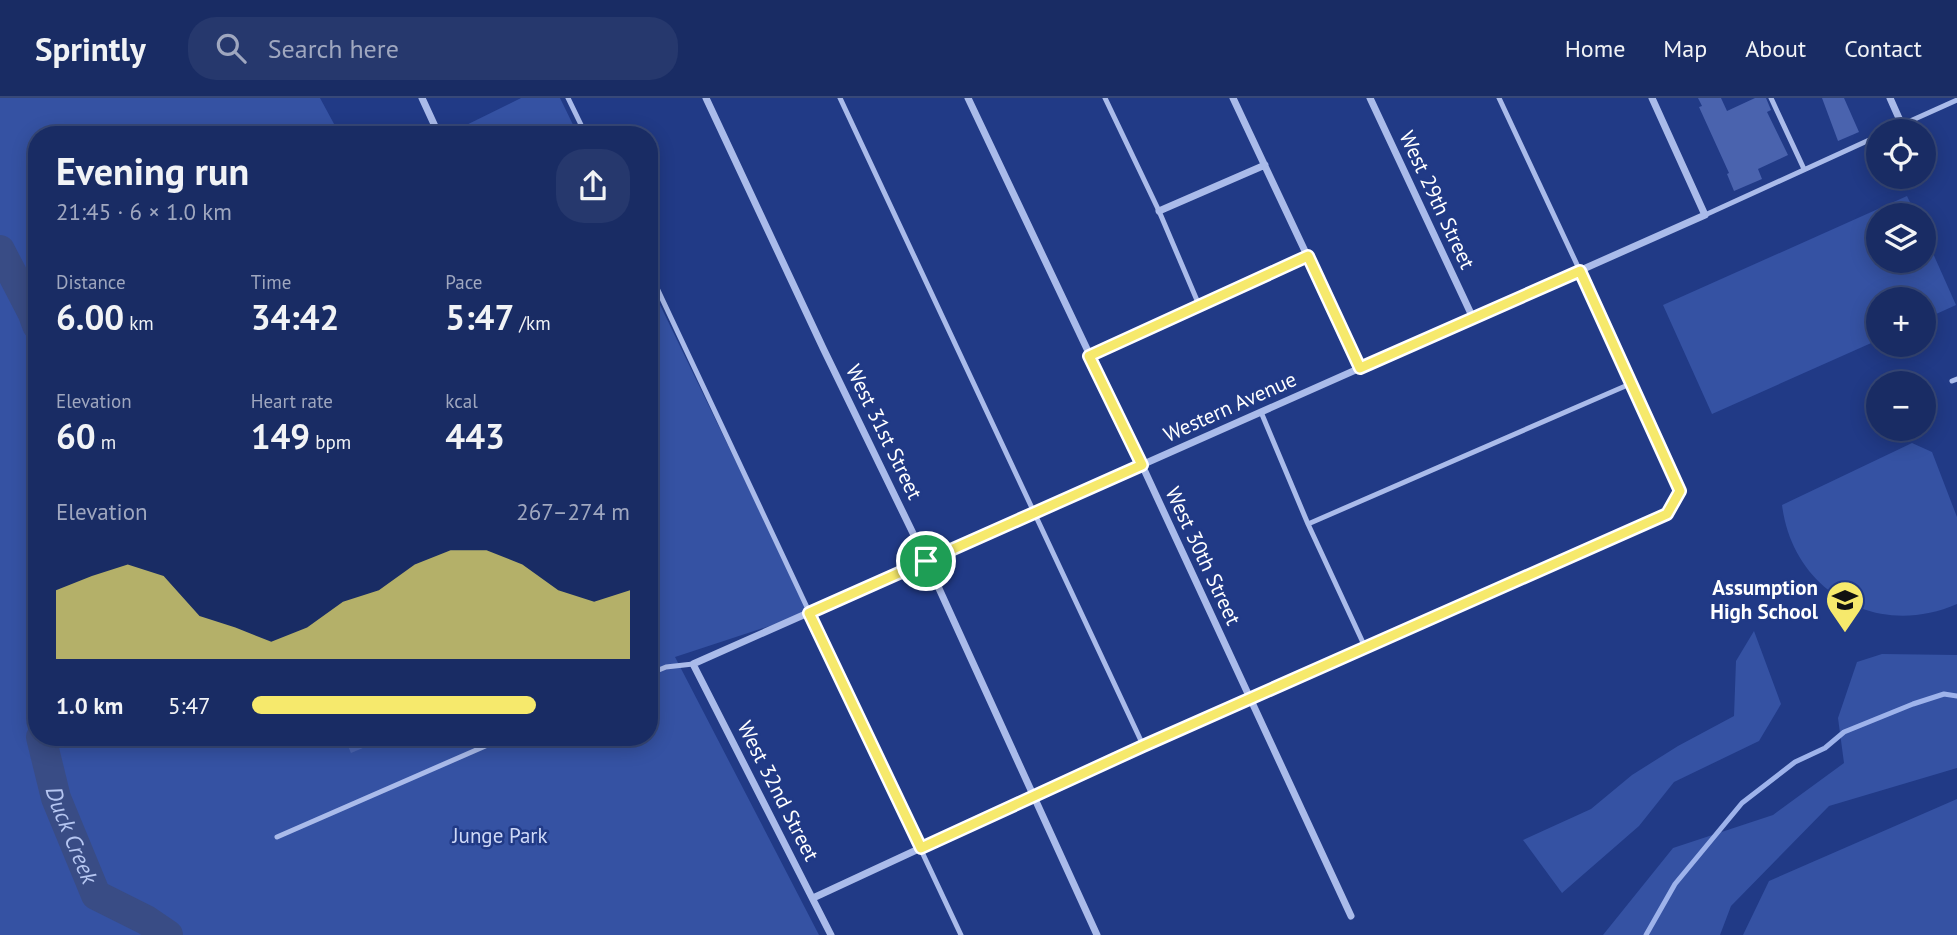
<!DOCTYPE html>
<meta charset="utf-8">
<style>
:root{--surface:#192c64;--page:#26386d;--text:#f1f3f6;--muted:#9fa7bf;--line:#374878;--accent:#f6e96c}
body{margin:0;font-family:"PT Sans",sans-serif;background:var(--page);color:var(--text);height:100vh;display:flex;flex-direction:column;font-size:26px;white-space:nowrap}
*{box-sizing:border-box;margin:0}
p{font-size:23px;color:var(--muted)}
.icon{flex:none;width:38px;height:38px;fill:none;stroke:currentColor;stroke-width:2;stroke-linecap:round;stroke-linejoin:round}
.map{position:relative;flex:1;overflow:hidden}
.details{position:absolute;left:28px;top:28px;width:630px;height:620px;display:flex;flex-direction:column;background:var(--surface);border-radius:28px;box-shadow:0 4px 18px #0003,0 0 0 2px var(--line)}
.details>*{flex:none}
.controls{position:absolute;left:1866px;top:21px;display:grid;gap:14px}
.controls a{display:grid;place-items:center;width:70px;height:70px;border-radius:50%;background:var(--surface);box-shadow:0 4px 18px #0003,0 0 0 2px var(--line);font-size:35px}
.pin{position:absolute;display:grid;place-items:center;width:60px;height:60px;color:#fff;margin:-30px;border:4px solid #fff;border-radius:50%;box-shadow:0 2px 7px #0007}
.round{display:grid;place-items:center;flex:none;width:74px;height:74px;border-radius:28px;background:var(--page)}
.overview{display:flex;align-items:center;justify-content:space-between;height:119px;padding:0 28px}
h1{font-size:38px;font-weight:700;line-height:52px}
.figures{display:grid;grid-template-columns:repeat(3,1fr);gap:10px;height:119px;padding:7px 28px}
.figures div{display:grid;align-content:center}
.figures b{font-size:35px;font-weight:700}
.figures small{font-size:19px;font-weight:400}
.figures p{font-size:19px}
.chart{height:196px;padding:14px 28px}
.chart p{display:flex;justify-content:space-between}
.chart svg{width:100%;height:126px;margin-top:7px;fill:var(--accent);opacity:.7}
ul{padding:0 28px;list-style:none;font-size:23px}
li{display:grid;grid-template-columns:112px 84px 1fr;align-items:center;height:52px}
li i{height:18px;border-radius:9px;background:var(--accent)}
header{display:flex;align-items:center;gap:42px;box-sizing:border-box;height:98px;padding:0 35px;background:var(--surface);border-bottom:2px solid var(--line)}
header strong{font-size:33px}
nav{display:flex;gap:38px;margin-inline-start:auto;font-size:24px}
.search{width:490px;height:63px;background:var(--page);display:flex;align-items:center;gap:18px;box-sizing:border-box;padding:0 24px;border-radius:28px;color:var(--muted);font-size:26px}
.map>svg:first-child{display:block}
.green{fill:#3552a3}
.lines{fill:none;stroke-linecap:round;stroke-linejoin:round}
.stream{stroke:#9eb3eb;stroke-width:5}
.river{stroke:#394c85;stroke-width:30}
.building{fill:#4a63ae}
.lane{stroke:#aabbea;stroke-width:5}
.street{stroke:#aabbea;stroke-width:7}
.route-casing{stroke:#fff;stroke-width:14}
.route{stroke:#f6e96c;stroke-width:9}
.labels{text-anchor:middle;stroke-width:5;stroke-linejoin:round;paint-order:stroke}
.street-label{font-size:21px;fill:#fff;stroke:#213a86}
.poi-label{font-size:21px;font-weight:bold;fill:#fff;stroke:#213a86;text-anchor:end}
.park-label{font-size:21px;fill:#cfd9f7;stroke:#213a86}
.water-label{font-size:23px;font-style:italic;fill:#b6c6f1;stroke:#213a86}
</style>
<header>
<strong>Sprintly</strong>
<div class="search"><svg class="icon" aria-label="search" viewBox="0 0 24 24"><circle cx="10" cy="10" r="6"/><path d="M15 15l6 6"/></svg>Search here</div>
<nav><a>Home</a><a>Map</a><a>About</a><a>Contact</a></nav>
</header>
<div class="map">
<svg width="1957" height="837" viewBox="0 0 1957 837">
<rect width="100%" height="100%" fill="#213a86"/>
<path class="green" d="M 0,0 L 320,0 L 340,37 L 37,37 L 37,639 L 649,639 L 649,184 L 809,515 L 675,559 L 819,837 L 0,837 Z
M 521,0 L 560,0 L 578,37 L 446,37 Z
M 1907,98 L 1916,117 L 1878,117 L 1878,163 L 1923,163 L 1923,133 L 1956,207 L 1923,222 L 1923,201 L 1878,201 L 1878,242 L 1712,316 L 1663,207 Z
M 1912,345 L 1932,354 L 1957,419 L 1957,506 C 1877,541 1793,494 1782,407 Z
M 1754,533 L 1781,606 L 1759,643 L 1674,684 L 1639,728 L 1562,795 L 1523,742 L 1591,711 L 1632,677 L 1678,648 L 1734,618 L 1736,563 Z
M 1882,556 L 1957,557 L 1957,670 L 1829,708 L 1731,808 L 1720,837 L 1603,837 L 1673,750 L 1773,717 L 1844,665 L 1838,620 L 1857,564 Z
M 1957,701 L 1957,837 L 1743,837 L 1769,783 Z"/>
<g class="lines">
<path class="stream" d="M 1646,837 L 1675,786 L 1742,705 L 1795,664 L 1825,650 L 1844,634 L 1913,606 L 1944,596 L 1957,598"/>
<g class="river">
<path d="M 0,152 L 33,216 L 37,227"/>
<path id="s1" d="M 41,639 L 56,700 L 96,797 L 146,822 L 168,837"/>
</g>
</g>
<path class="building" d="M 1698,0 L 1721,0 L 1727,13 L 1755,0 L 1766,0 L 1771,12 L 1767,14 L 1788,57 L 1758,71 L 1762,81 L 1734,93 L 1727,76 L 1729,75 L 1699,9 L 1702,8 Z
M 1822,0 L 1844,0 L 1859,34 L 1838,43 Z
M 344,639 L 389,639 L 351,655 Z"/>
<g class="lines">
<path class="lane" d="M 568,0 L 586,37
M 840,0 L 1143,647
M 1105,0 L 1159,113 L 1199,207
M 1499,0 L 1580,173
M 1771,0 L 1804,71
M 1888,33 L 1957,2
M 1705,117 L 1878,38
M 649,173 L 961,837
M 1089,258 L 1309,158
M 1952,283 L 1957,281
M 1261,314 L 1308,426 L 1365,549
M 1308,426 L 1630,286
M 649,576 L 666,569 L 693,566
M 277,739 L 506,639"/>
<path class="street" d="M 422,0 L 439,37
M 706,0 L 823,250 L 926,462 L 1097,837
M 968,0 L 1142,367 L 1351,818
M 1233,0 L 1360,270
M 1370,0 L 1473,220
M 1890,0 L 1902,27
M 1159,113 L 1265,67
M 813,800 L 1143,647 L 1667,416 L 1680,393 L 1580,173
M 831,837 L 693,566 L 1705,117 L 1652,0"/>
</g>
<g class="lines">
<defs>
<path id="route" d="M 1308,158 L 1360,270 L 1580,173 L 1680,393 L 1667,416 L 1143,648 L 921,750 L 809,515 L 1142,367 L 1089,258 Z"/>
</defs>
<use href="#route" class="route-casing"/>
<use href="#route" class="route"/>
</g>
<defs>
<symbol id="school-pin" viewBox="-11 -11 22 30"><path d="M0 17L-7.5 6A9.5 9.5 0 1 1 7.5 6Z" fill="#f6e96c" stroke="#213a86"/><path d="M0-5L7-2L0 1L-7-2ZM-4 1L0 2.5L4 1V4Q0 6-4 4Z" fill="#111"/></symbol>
</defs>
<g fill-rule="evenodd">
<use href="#school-pin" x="1823" y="480" width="44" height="60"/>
</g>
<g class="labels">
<g class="street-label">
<text transform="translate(1437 102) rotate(65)" y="7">West 29th Street</text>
<text transform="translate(1230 309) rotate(-24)" y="7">Western Avenue</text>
<text transform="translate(884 334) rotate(64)" y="7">West 31st Street</text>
<text transform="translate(1203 458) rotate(65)" y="7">West 30th Street</text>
<text transform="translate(778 693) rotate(63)" y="7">West 32nd Street</text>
</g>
<g class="poi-label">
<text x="1818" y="497">Assumption<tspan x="1818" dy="24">High School</tspan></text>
</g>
<g class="park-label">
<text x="500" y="745">Junge Park</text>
</g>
<g class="water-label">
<text dy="8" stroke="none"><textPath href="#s1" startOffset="103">Duck Creek</textPath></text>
</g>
</g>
</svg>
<div class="controls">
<a><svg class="icon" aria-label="locate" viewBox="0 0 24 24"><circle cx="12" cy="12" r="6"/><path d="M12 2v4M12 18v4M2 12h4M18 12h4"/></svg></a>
<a><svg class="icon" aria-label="layers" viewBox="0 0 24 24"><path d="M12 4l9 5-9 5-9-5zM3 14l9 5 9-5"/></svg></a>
<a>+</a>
<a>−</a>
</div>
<div class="pin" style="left:926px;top:463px;background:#1e9e55"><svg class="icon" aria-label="arrive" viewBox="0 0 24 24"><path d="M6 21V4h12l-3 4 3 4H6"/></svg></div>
<section class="details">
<div class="overview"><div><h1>Evening run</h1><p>21:45 · 6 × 1.0 km</p></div><a class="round"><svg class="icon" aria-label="share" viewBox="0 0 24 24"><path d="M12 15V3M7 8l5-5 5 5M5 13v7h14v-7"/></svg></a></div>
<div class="figures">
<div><p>Distance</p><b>6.00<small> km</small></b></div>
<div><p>Time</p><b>34:42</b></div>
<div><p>Pace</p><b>5:47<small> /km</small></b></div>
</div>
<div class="figures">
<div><p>Elevation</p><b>60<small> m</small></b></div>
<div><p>Heart rate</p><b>149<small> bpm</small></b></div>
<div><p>kcal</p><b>443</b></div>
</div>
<div class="chart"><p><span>Elevation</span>267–274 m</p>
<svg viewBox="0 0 160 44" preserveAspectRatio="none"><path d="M0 44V20L10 15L20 11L30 15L40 29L50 33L60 38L70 33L80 24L90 20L100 11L110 6L120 6L130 11L140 20L150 24L160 20V44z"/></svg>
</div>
<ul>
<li><b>1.0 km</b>5:47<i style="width:75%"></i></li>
</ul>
</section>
</div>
